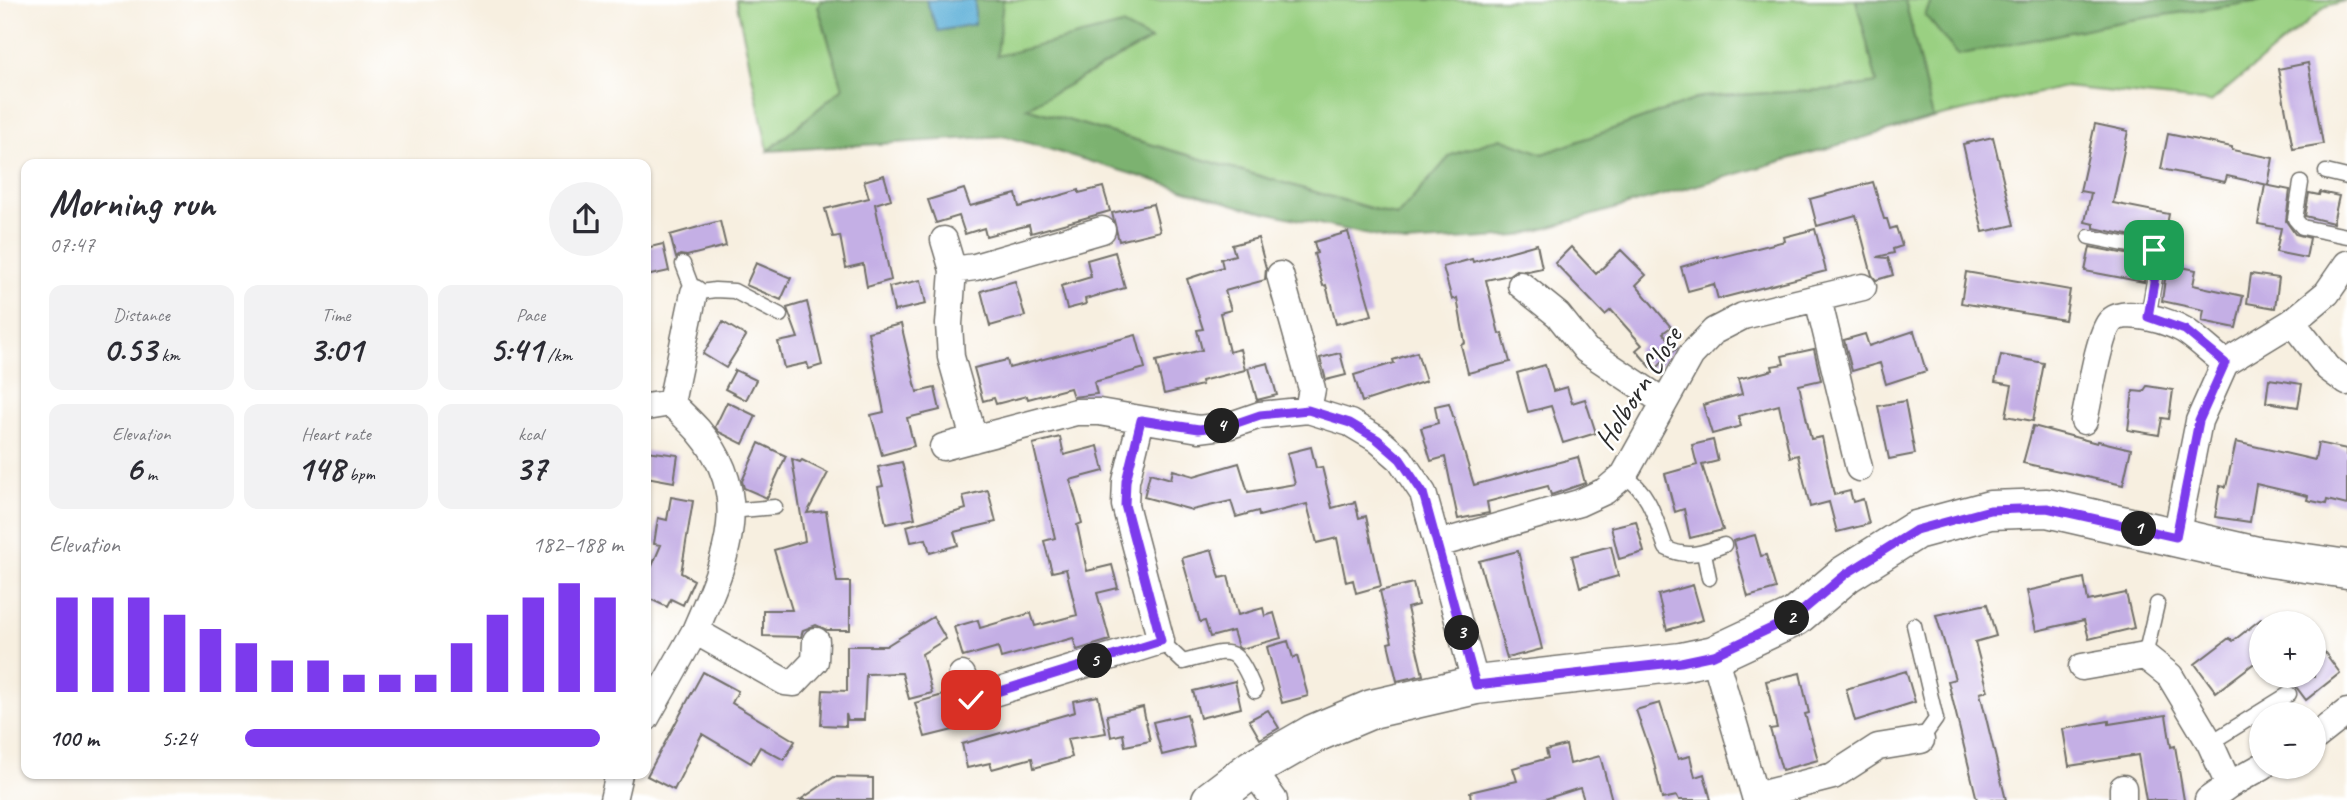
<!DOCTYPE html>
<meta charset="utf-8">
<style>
:root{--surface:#fff;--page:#f2f2f3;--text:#2b2b33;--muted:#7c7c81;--accent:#7c3aed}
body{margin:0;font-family:Caveat,sans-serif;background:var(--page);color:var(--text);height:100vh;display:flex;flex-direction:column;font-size:26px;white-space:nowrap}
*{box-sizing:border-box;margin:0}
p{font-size:23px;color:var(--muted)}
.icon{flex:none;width:38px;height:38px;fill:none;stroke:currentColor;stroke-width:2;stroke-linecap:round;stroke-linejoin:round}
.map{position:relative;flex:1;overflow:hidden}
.sheet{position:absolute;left:21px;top:159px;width:630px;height:620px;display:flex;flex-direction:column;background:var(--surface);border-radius:14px;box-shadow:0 2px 5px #0004}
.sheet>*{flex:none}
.tools{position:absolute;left:2249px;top:611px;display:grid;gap:14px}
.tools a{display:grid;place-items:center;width:77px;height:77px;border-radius:50%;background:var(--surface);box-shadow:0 2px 5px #0004;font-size:35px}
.pin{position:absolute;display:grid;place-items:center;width:60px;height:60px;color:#fff;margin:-30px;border-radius:14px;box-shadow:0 4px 10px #0006}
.km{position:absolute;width:35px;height:35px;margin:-18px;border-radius:50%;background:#222;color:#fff;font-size:19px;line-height:35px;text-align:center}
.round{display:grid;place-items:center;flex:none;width:74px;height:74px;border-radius:37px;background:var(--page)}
.headline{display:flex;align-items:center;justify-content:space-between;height:119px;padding:0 28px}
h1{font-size:38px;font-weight:700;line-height:52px}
.stats{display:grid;grid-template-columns:repeat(3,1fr);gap:10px;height:119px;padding:7px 28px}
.stats div{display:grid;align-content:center;border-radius:14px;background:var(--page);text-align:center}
.stats b{font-size:35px;font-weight:700}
.stats small{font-size:19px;font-weight:400}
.stats p{font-size:19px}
.chart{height:196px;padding:14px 28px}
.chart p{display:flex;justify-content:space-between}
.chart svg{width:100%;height:126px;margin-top:7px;stroke:var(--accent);stroke-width:6}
ul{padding:0 28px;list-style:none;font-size:23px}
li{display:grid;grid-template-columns:112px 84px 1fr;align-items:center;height:52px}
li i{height:18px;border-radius:9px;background:var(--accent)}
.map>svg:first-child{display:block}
.green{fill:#9ad082;stroke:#627e56;stroke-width:2}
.forest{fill:#7bb270;stroke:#536e4e;stroke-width:2}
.water{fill:#5bafd7;stroke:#436d81;stroke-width:2}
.building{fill:#c4afe5}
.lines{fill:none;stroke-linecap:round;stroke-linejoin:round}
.lane-casing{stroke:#72706a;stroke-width:17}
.street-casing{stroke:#72706a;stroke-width:29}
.secondary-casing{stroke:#72706a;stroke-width:41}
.lane{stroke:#fff;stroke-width:14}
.street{stroke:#fff;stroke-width:26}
.secondary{stroke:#fff;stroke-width:38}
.route-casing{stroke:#fff;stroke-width:14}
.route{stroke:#7c3aed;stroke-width:9}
.labels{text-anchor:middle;stroke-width:5;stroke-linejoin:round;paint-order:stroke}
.street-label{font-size:30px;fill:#2b2b2b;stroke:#fff}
</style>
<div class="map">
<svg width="2347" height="800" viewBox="0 0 2347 800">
<rect width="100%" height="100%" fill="#fff"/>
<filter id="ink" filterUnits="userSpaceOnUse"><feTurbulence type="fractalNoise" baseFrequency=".0143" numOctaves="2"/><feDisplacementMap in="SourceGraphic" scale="14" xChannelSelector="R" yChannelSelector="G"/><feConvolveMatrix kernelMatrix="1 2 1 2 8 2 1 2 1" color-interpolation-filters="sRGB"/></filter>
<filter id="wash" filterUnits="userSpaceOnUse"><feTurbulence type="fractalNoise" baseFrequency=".00686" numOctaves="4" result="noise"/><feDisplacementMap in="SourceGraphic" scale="28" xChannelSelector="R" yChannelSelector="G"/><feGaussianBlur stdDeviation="1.57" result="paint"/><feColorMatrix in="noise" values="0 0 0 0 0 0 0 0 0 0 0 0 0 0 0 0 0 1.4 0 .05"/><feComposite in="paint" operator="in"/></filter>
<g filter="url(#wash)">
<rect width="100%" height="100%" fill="#f7efe0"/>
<path class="green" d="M 736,0 L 823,0 L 818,7 L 843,88 L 768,151 Z
M 1003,0 L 1856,0 L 1878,83 L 1839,89 L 1702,97 L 1543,154 L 1501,138 L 1451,155 L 1398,216 L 1026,108 L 996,57 Z
M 1905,0 L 1932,0 L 1925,15 L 2130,20 L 2267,0 L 2347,0 L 2327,6 L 2211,102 L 2064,87 L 1933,118 Z"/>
<path class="forest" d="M 823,0 L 926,0 L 938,31 L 975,24 L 975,0 L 1003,0 L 997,56 L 1122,25 L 1151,40 L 1026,108 L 1397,216 L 1451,155 L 1501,138 L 1543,154 L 1702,97 L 1839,89 L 1877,83 L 1856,0 L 1905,0 L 1933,118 L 1519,236 L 1405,243 L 1242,207 L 1005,136 L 768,151 L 843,88 L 818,6 Z
M 1932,0 L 2267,0 L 2130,20 L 1958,55 L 1925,15 Z"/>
<path class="water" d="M 926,0 L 975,0 L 975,24 L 938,31 Z"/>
<g id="blocks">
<path class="building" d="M 2308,63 L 2323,144 L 2293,149 L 2278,69 Z
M 2095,124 L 2128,131 L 2113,203 L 2169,214 L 2163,246 L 2156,241 L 2094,228 L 2094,224 L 2085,222 L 2091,193 L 2080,191 Z
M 2168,134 L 2232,147 L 2232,150 L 2273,158 L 2268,185 L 2227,176 L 2225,182 L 2161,169 Z
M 1993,137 L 2014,225 L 1983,232 L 1963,144 Z
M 884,175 L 891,199 L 875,204 L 891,280 L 867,287 L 863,264 L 846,268 L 840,236 L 833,237 L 825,209 L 869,198 L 864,181 Z
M 1873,182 L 1884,219 L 1887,219 L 1890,229 L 1896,227 L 1902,246 L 1893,249 L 1894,253 L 1877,257 L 1888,258 L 1893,275 L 1876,280 L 1872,275 L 1856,215 L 1817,226 L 1810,199 Z
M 2265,185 L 2290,190 L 2286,221 L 2295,234 L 2310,238 L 2306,258 L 2276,252 L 2281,228 L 2258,224 Z
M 1103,187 L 1110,211 L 1031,233 L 1029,225 L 986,236 L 984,228 L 965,234 L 959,216 L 936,223 L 928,200 L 964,189 L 970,206 L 1016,194 L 1019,207 L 1079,190 L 1079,193 Z
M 2320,192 L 2339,196 L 2333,223 L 2305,216 L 2309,193 L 2319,195 Z
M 1153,204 L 1160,231 L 1119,241 L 1112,213 Z
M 720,221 L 726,246 L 687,256 L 680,255 L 676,258 L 670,235 Z
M 1815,229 L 1826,271 L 1718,299 L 1714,284 L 1688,291 L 1681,267 L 1718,256 L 1718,258 L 1785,241 L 1784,237 Z
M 1348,232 L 1372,315 L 1336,324 L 1326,285 L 1323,286 L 1314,254 L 1317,253 L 1314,242 Z
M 1258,238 L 1266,268 L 1265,280 L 1225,291 L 1231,310 L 1220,313 L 1229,352 L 1240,349 L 1245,370 L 1201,381 L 1202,385 L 1164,394 L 1156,361 L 1202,350 L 1197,330 L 1203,329 L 1187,279 L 1223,267 L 1221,259 L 1235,255 L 1232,245 Z
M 663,244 L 669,271 L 646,276 L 646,248 Z
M 1537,244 L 1542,268 L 1528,271 L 1516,270 L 1509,275 L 1486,280 L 1499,334 L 1502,333 L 1510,362 L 1468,373 L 1461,345 L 1465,343 L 1457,298 L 1452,300 L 1443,267 L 1472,259 L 1473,262 Z
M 1571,247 L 1596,274 L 1621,250 L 1646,275 L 1636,285 L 1671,327 L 1663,333 L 1677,348 L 1654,371 L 1636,350 L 1642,345 L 1611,310 L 1605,315 L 1555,263 Z
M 2090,247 L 2147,258 L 2144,282 L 2085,271 Z
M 1115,252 L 1125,288 L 1085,299 L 1086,304 L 1067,309 L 1061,286 L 1091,277 L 1087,260 Z
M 756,263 L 791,278 L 781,300 L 746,285 Z
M 2167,264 L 2196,270 L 2193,285 L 2243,296 L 2236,328 L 2202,321 L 2204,310 L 2162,301 Z
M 1966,272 L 2070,290 L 2065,320 L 1961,303 Z
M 2251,274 L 2279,278 L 2275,308 L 2247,303 Z
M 921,280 L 926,304 L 894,311 L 889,287 Z
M 1015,281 L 1025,316 L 990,326 L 981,291 Z
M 807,302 L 822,365 L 809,369 L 807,363 L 784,368 L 778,342 L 798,338 L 787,308 Z
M 723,322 L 746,336 L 726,368 L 703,354 Z
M 901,324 L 917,392 L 935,388 L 940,410 L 907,418 L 914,446 L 882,455 L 871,415 L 884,412 L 868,332 Z
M 1914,331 L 1926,371 L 1886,384 L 1880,363 L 1852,371 L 1844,340 L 1865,334 L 1869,346 Z
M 1136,335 L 1145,368 L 1094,382 L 1097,394 L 1073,397 L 1070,388 L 1028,399 L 1027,396 L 996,404 L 994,398 L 983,401 L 974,368 L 1007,360 L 1009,368 Z
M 1814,349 L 1821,380 L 1799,385 L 1811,439 L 1822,437 L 1834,495 L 1850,491 L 1853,502 L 1863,499 L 1869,524 L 1837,532 L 1829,502 L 1810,507 L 1798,455 L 1790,457 L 1779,405 L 1738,416 L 1741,426 L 1712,434 L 1703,405 L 1742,394 L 1738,379 L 1773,370 L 1772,366 L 1784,364 L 1782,356 Z
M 1417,352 L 1426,381 L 1362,402 L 1354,375 L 1394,363 L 1393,360 Z
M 1340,353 L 1346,375 L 1326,380 L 1320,358 Z
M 2001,355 L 2044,363 L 2033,421 L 2006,416 L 2012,385 L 1995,382 Z
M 1268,363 L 1277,395 L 1257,400 L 1248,368 Z
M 1545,365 L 1553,391 L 1567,387 L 1572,403 L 1585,399 L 1596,433 L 1563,443 L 1551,406 L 1528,412 L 1517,373 Z
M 735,370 L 756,380 L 746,400 L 725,389 Z
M 2269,379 L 2302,384 L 2298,407 L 2266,402 Z
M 2147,386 L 2173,390 L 2169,419 L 2162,418 L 2159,435 L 2128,430 L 2133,391 L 2143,392 Z
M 1905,401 L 1915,454 L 1889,459 L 1878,406 Z
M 727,402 L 756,416 L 743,444 L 719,432 L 715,427 Z
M 1449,403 L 1474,485 L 1578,457 L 1585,483 L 1551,495 L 1548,486 L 1487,502 L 1489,513 L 1458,519 L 1445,457 L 1431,461 L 1421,428 L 1438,423 L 1435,406 Z
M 2033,426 L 2097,443 L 2098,441 L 2131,449 L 2123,485 L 2023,463 Z
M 1060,437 L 1064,455 L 1098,446 L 1104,471 L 1070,480 L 1082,523 L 1077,525 L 1087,571 L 1112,565 L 1118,588 L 1097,593 L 1110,640 L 1077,650 L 1073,638 L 1001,658 L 998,647 L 963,657 L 954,627 L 978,620 L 980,628 L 1031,613 L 1035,626 L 1077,615 L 1066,569 L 1052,572 L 1044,541 L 1055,538 L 1033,444 Z
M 1713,440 L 1718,461 L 1702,465 L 1723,530 L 1690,538 L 1684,509 L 1675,512 L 1665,474 L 1697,465 L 1692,445 Z
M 2236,442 L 2315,460 L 2318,443 L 2347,449 L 2347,505 L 2327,500 L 2326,504 L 2307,500 L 2308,496 L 2256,484 L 2250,522 L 2215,517 L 2220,486 L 2226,487 Z
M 759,443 L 786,456 L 767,498 L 744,488 L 742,481 Z
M 1311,447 L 1316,468 L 1322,467 L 1332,508 L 1355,502 L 1359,518 L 1366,516 L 1381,586 L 1356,593 L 1353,580 L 1346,582 L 1337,538 L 1317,543 L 1307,504 L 1259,516 L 1258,511 L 1236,517 L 1231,501 L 1192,510 L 1144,497 L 1150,473 L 1171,479 L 1173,470 L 1194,476 L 1239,463 L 1248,492 L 1295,484 L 1287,453 Z
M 646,451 L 678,455 L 674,482 L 646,477 Z
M 792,459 L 800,462 L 802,460 L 828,473 L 807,513 L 826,511 L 837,582 L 850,582 L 850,630 L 827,630 L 816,625 L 803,630 L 801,637 L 763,636 L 763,610 L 792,610 L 774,550 L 805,541 Z
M 902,462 L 915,518 L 886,524 L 878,487 L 883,486 L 878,467 Z
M 988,490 L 996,522 L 954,532 L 958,545 L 930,553 L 926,539 L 911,542 L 907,526 L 966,509 L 963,496 Z
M 671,497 L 693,501 L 681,573 L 694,580 L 683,605 L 671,599 L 667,607 L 646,597 L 646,580 L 661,545 L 654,544 L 658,518 L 667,520 Z
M 1636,521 L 1644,552 L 1619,559 L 1611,527 Z
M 1755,535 L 1761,556 L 1766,555 L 1776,589 L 1748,597 L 1733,541 Z
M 1611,546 L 1618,576 L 1580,587 L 1572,556 Z
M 1212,550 L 1220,578 L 1228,576 L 1238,615 L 1263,608 L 1265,616 L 1274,613 L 1281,638 L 1241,649 L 1238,647 L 1233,631 L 1210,637 L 1205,621 L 1200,622 L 1182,558 Z
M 1518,551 L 1542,649 L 1507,658 L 1479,561 Z
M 2084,578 L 2088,601 L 2126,593 L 2134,628 L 2089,639 L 2084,620 L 2036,631 L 2027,591 Z
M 1413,583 L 1418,605 L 1407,608 L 1423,675 L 1397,681 L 1388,643 L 1392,642 L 1380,591 Z
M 1693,585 L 1703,620 L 1667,630 L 1658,595 Z
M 1987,604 L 1996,636 L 1975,642 L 1988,691 L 1980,693 L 2006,800 L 1977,800 L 1948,681 L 1955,679 L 1936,615 Z
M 933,617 L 946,639 L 922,654 L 932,693 L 909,699 L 902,673 L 866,674 L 864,720 L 848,720 L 846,714 L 846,726 L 821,725 L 823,690 L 847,691 L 847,646 L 886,646 Z
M 2261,619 L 2261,658 L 2216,692 L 2195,664 L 2229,638 L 2233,641 Z
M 2314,638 L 2340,673 L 2306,700 L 2288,676 L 2314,676 Z
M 1288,641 L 1293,658 L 1297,656 L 1308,696 L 1282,703 L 1267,647 Z
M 1906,671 L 1915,702 L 1855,721 L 1846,689 Z
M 703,672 L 738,691 L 732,703 L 795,741 L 784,760 L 760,747 L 751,763 L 702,734 L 674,790 L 647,776 Z
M 1800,673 L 1809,713 L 1805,714 L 1818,760 L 1782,770 L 1770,729 L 1777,728 L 1766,681 Z
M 1235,681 L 1241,708 L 1200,718 L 1193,691 Z
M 943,695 L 953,730 L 925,737 L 915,703 Z
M 1098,696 L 1106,733 L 1067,739 L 1072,757 L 1034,768 L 1032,758 L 992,769 L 990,763 L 967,768 L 962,744 L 1075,712 L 1073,701 Z
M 1660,703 L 1678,759 L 1690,756 L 1695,777 L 1704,774 L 1711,800 L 1679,800 L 1677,796 L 1662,799 L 1653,759 L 1636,710 Z
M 1143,707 L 1150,741 L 1125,746 L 1123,734 L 1111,737 L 1107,715 Z
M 1268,710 L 1279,728 L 1260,739 L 1249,720 Z
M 1187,714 L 1194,747 L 1162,755 L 1153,722 Z
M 2166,715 L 2171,747 L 2175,746 L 2184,800 L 2146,800 L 2138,755 L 2069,766 L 2063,729 L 2109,721 L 2109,724 Z
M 1566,745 L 1570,764 L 1600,756 L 1612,800 L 1584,800 L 1580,788 L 1542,800 L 1471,800 L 1470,792 L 1517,781 L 1513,768 L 1548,758 L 1546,750 Z
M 834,777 L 873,778 L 873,800 L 800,800 Z"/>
</g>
</g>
<g filter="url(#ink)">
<use href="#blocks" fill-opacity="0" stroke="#72706a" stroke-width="2"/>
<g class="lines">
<defs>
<path id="lane" d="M 2326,172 L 2347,177
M 2301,183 L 2295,219 L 2302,227 L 2347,236
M 2089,237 L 2154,250 L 2158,259 L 2148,317
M 683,264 L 694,293 L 715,290 L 734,291 L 780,315
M 1624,475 C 1651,494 1655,518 1666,548 C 1686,559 1704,553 1724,545
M 731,511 L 775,507
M 1704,553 L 1709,578
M 1914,625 L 1936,719 L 1921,740
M 1161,641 L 1183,662 C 1232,650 1234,641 1255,691
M 2145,656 L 2157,604
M 2210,743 L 2289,694"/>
<path id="street" d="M 944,240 L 953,270 L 949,324 L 951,357 L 974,439
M 953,270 L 975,267 L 1102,230
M 1280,275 L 1312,389 L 1308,410
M 1521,285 L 1558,315 L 1586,350 L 1664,402
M 1818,299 L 1859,468
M 2292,322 L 2328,368 L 2347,382
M 671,403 L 694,293
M 646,407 L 671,403 C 680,412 689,420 698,430 C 756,497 725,561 695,631
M 2084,421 C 2089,400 2098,337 2110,322 C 2123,306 2173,322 2187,332 C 2200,341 2212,353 2225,363
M 943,447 L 1076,412 L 1099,412 L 1199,429 L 1231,425 L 1260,415 L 1308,410 L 1350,423 L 1377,439 L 1400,459 L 1423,493 L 1476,685
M 2176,537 L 2199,421 L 2225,363 L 2292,322 L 2327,293 L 2347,264
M 1438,544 L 1579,503 L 1605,491 L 1624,475 L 1691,355 L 1714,331 L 1743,316 L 1863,287
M 1714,655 L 1756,800
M 2082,667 L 2145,656 L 2170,676 L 2210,743 L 2229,785
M 962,675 L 971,700 L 1161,641 L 1125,505 L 1126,481 L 1141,420
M 646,718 L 695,631 L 785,682 L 794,683 L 815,661 L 816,641
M 2314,738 L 2347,712
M 1252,769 L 1274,800
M 2123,788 L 2123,800
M 1755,796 L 1833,776 L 1878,747 L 1921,740
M 613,800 L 619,774
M 2208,800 L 2229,785 L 2263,766"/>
<path id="secondary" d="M 1211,800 L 1252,769 L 1313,734 L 1372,709 L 1476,685 L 1681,662 L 1714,655 L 1795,617 L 1846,574 L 1916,530 L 1990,510 L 2047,508 L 2257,556 L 2347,569"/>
</defs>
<use href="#lane" class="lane-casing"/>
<use href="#street" class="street-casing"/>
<use href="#secondary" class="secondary-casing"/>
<use href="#lane" class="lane"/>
<use href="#street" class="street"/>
<use href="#secondary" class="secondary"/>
</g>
</g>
<g class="lines" filter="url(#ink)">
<defs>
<path id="route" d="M 971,700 L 1161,641 L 1125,505 L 1126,481 L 1141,420 L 1199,429 L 1231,425 L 1260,415 L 1308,410 L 1350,423 L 1377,439 L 1400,459 L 1423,493 L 1476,685 L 1681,662 L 1714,655 L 1795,617 L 1846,574 L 1916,530 L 1990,510 L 2047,508 L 2176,537 L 2199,421 L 2225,363 L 2185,330 L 2148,317 L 2158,259 L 2154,250"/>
</defs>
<use href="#route" class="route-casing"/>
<use href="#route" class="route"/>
</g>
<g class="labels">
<g class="street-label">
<text transform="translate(1638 388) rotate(-58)" y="10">Holborn Close</text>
</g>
</g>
</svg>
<div class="tools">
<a>+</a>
<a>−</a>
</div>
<div class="pin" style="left:2154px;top:250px;background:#1e9e55"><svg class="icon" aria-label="arrive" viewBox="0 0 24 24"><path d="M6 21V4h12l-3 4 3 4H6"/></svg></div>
<div class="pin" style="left:971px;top:700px;background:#d93025"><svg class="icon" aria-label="check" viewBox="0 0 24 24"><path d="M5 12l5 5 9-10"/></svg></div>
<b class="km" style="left:2139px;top:529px">1</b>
<b class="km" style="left:1792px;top:618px">2</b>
<b class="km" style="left:1462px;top:633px">3</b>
<b class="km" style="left:1222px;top:426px">4</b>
<b class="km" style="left:1095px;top:661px">5</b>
<section class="sheet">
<div class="headline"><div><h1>Morning run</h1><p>07:47</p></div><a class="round"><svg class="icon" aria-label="share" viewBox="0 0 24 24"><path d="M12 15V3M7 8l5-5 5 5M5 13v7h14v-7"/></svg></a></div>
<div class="stats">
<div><p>Distance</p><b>0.53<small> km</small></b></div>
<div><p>Time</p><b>3:01</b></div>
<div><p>Pace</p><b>5:41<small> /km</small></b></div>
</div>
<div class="stats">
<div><p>Elevation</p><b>6<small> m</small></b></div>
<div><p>Heart rate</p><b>148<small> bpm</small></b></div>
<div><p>kcal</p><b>37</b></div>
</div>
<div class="chart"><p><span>Elevation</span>182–188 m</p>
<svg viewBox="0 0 160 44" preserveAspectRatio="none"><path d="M5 44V11M15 44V11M25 44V11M35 44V17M45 44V22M55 44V27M65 44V33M75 44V33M85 44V38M95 44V38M105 44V38M115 44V27M125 44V17M135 44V11M145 44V6M155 44V11"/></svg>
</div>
<ul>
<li><b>100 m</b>5:24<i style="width:94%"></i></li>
</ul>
</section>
</div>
